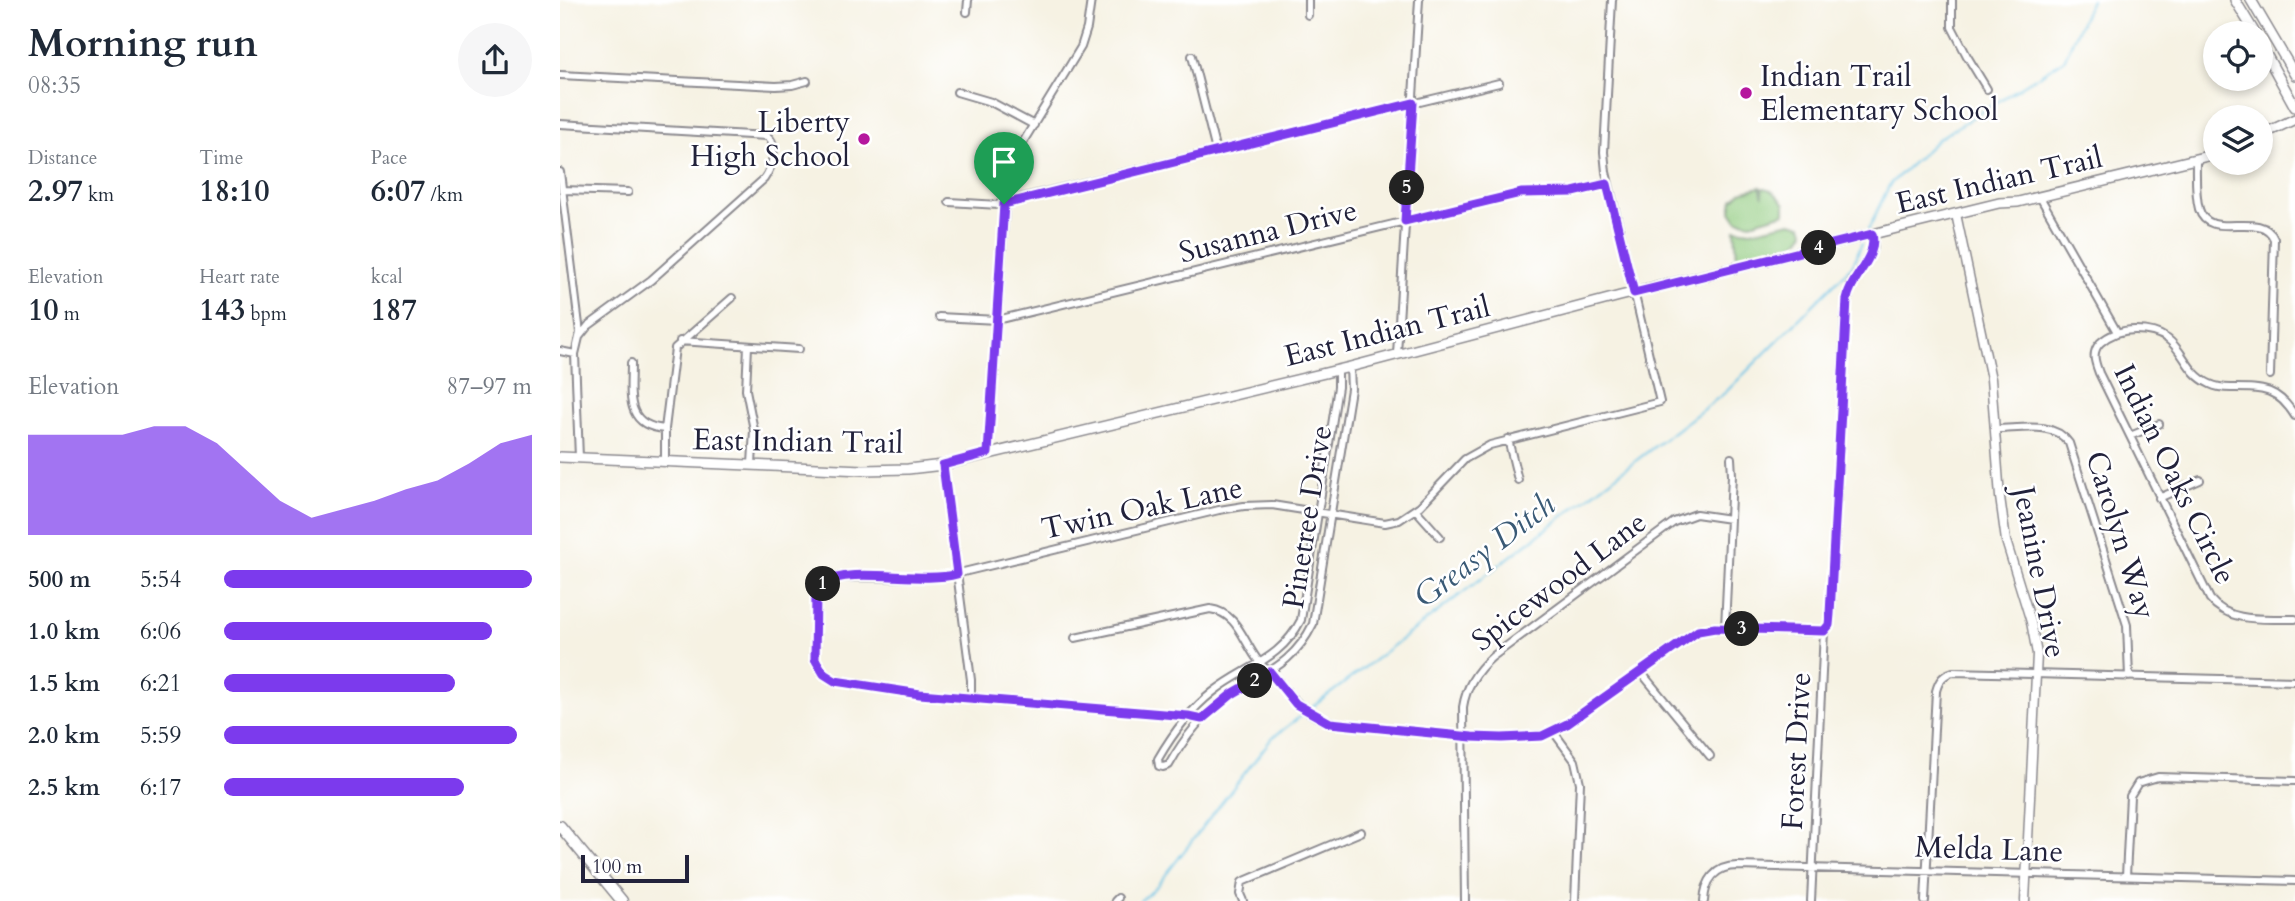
<!DOCTYPE html>
<meta charset="utf-8">
<style>
:root{--surface:#fff;--page:#f6f6f7;--text:#1f2937;--muted:#747a83;--accent:#7c3aed}
body{margin:0;font-family:Cardo,serif;background:var(--page);color:var(--text);height:100vh;display:flex;flex-direction:column;font-size:26px;white-space:nowrap}
*{box-sizing:border-box;margin:0}
p{font-size:23px;color:var(--muted)}
.icon{flex:none;width:38px;height:38px;fill:none;stroke:currentColor;stroke-width:2;stroke-linecap:round;stroke-linejoin:round}
.map{position:relative;flex:1;overflow:hidden}
.sheet{display:flex;flex-direction:column;background:var(--surface);width:560px}
.sheet>*{flex:none}
.tools{position:absolute;left:1643px;top:21px;display:grid;gap:14px}
.tools a{display:grid;place-items:center;width:70px;height:70px;border-radius:50%;background:var(--surface);box-shadow:0 4px 10px #0003;font-size:35px}
.scale{position:absolute;left:21px;bottom:18px;width:108px;box-sizing:border-box;padding-left:7px;border:4px solid #22223b;border-top:0;font-size:19px;line-height:24px;white-space:nowrap;color:#22223b;-webkit-text-stroke:5px #fff;paint-order:stroke}
.pin{position:absolute;display:grid;place-items:center;width:60px;height:60px;color:#fff;margin:-72px -30px;border-radius:50% 50% 50% 0;rotate:-45deg;box-shadow:0 0 7px #0007}
.pin .icon{rotate:45deg}
.km{position:absolute;width:35px;height:35px;margin:-18px;border-radius:50%;background:#222;color:#fff;font-size:19px;line-height:35px;text-align:center}
.round{display:grid;place-items:center;flex:none;width:74px;height:74px;border-radius:37px;background:var(--page)}
.summary{display:flex;align-items:center;justify-content:space-between;height:119px;padding:0 28px}
h1{font-size:38px;font-weight:800;line-height:52px}
.metrics{display:grid;grid-template-columns:repeat(3,1fr);gap:10px;height:119px;padding:7px 28px}
.metrics div{display:grid;align-content:center}
.metrics b{font-size:30px;font-weight:800}
.metrics small{font-size:19px;font-weight:400}
.metrics p{font-size:19px}
.chart{height:196px;padding:14px 28px}
.chart p{display:flex;justify-content:space-between}
.chart svg{width:100%;height:126px;margin-top:7px;fill:var(--accent);opacity:.7}
ul{padding:0 28px;list-style:none;font-size:23px}
li{display:grid;grid-template-columns:112px 84px 1fr;align-items:center;height:52px}
li i{height:18px;border-radius:9px;background:var(--accent)}
main{display:flex;flex:1;min-height:0}
.map>svg:first-child{display:block}
.green{fill:#90ca7e;stroke:#59765c;stroke-width:2}
.lines{fill:none;stroke-linecap:round;stroke-linejoin:round}
.stream{stroke:#66c1e4;stroke-width:2}
.minor-casing{stroke:#8c8a8f;stroke-width:10}
.tertiary-casing{stroke:#8c8a8f;stroke-width:11}
.secondary-casing{stroke:#8c8a8f;stroke-width:12}
.primary-casing{stroke:#8c8a8f;stroke-width:13}
.minor{stroke:#fff;stroke-width:6}
.tertiary{stroke:#fff;stroke-width:8}
.secondary{stroke:#fff;stroke-width:9}
.primary{stroke:#fff;stroke-width:10}
.route-casing{stroke:#fff;stroke-width:14}
.route{stroke:#7c3aed;stroke-width:9}
.poi-dot{fill:#b5179e;stroke:#fff;stroke-width:2.5}
.labels{text-anchor:middle;stroke-width:5;stroke-linejoin:round;paint-order:stroke}
.poi-label{font-size:30px;fill:#22223b;stroke:#fff;text-anchor:start}
.street-label{font-size:30px;fill:#22223b;stroke:#fff}
.water-label{font-size:32px;font-style:italic;fill:#3a5a76;stroke:#fff}
</style>
<main>
<section class="sheet">
<div class="summary"><div><h1>Morning run</h1><p>08:35</p></div><a class="round"><svg class="icon" aria-label="share" viewBox="0 0 24 24"><path d="M12 15V3M7 8l5-5 5 5M5 13v7h14v-7"/></svg></a></div>
<div class="metrics">
<div><p>Distance</p><b>2.97<small> km</small></b></div>
<div><p>Time</p><b>18:10</b></div>
<div><p>Pace</p><b>6:07<small> /km</small></b></div>
</div>
<div class="metrics">
<div><p>Elevation</p><b>10<small> m</small></b></div>
<div><p>Heart rate</p><b>143<small> bpm</small></b></div>
<div><p>kcal</p><b>187</b></div>
</div>
<div class="chart"><p><span>Elevation</span>87–97 m</p>
<svg viewBox="0 0 160 44" preserveAspectRatio="none"><path d="M0 44V9L10 9L20 9L30 9L40 6L50 6L60 12L70 22L80 32L90 38L100 35L110 32L120 28L130 25L140 19L150 12L160 9V44z"/></svg>
</div>
<ul>
<li><b>500 m</b>5:54<i style="width:100%"></i></li>
<li><b>1.0 km</b>6:06<i style="width:87%"></i></li>
<li><b>1.5 km</b>6:21<i style="width:75%"></i></li>
<li><b>2.0 km</b>5:59<i style="width:95%"></i></li>
<li><b>2.5 km</b>6:17<i style="width:78%"></i></li>
</ul>
</section>
<div class="map">
<svg width="1735" height="901" viewBox="0 0 1735 901">
<rect width="100%" height="100%" fill="#fff"/>
<filter id="ink" filterUnits="userSpaceOnUse"><feTurbulence type="fractalNoise" baseFrequency=".0143" numOctaves="2"/><feDisplacementMap in="SourceGraphic" scale="14" xChannelSelector="R" yChannelSelector="G"/><feConvolveMatrix kernelMatrix="1 2 1 2 8 2 1 2 1" color-interpolation-filters="sRGB"/></filter>
<filter id="wash" filterUnits="userSpaceOnUse"><feTurbulence type="fractalNoise" baseFrequency=".00686" numOctaves="4" result="noise"/><feDisplacementMap in="SourceGraphic" scale="28" xChannelSelector="R" yChannelSelector="G"/><feGaussianBlur stdDeviation="1.57" result="paint"/><feColorMatrix in="noise" values="0 0 0 0 0 0 0 0 0 0 0 0 0 0 0 0 0 1.4 0 .05"/><feComposite in="paint" operator="in"/></filter>
<g filter="url(#wash)">
<rect width="100%" height="100%" fill="#f6f2e3"/>
<path class="green" d="M 1200,187 L 1203,197 L 1202,188 C 1213,188 1218,197 1225,204 L 1225,213 L 1191,223 L 1177,220 L 1171,211 L 1173,200 L 1181,192 Z
M 1231,222 L 1242,225 L 1244,231 C 1240,251 1196,258 1177,260 L 1175,229 L 1191,231 Z"/>
<g class="lines">
<path class="stream" d="M 1308,230 L 1330,184 L 1378,139 L 1504,60 L 1531,0
M 750,709 L 1166,392 L 1292,266 L 1302,243
M 580,901 L 597,886 L 712,738 L 745,713"/>
</g>
</g>
<g filter="url(#ink)">
<g class="lines">
<defs>
<path id="minor" d="M 1392,0 L 1392,27 L 1407,56 L 1427,89
M 407,12 L 408,0
M 748,15 L 748,0
M 632,56 L 656,151
M 0,75 L 216,86 L 232,85 L 247,81
M 397,92 L 431,102 L 474,125
M 0,124 L 207,136 C 219,144 212,168 204,179 L 91,280 L 28,326 L 20,336
M 1636,160 C 1636,175 1635,194 1639,209 C 1649,243 1701,208 1714,239 L 1710,375
M 0,172 L 20,333 L 15,354 L 19,458
M 2,190 L 68,192
M 1480,197 L 1557,332
M 389,202 L 439,205 L 464,197 L 939,83
M 379,317 L 437,320 L 961,193 L 1013,192 L 1047,184
M 120,341 L 239,349
M 188,346 L 186,390 L 194,430 L 192,464
M 0,351 L 15,354
M 837,354 L 859,0
M 71,363 C 71,394 64,426 105,429
M 778,369 L 778,387 L 741,620 C 721,660 686,666 653,692 C 630,710 613,733 598,759 L 599,766 L 603,767 L 609,765 C 623,740 640,717 664,700 C 700,673 731,669 753,624 L 791,389 L 790,367
M 1735,416 C 1717,387 1702,388 1671,388 C 1663,388 1656,387 1650,384 C 1617,369 1626,330 1575,330 C 1562,330 1550,334 1540,343 C 1531,353 1535,362 1539,373 L 1650,599 C 1670,624 1706,618 1735,619
M 1436,429 C 1460,429 1493,420 1509,443 L 1567,625 L 1569,677
M 1570,436 L 1599,424
M 948,439 L 958,480
M 428,453 L 447,181 L 463,142 L 521,47 L 527,28 L 531,0
M 105,461 L 105,429 L 115,348 L 172,298
M 383,465 L 411,680 L 411,698
M 1599,498 L 1640,480
M 856,510 L 880,537
M 1165,628 L 1172,475 L 1171,458
M 515,638 L 650,609 C 679,613 683,643 700,663 C 703,667 708,670 712,674 C 736,702 746,720 786,725 L 913,737 L 942,738 L 982,735 L 1007,724 L 1138,631 L 1155,628 L 1249,632 L 1264,631
M 1080,671 L 1150,756
M 642,719 L 628,716 L 345,692 L 275,681 L 264,674 L 255,659 L 257,592 L 264,583 L 278,577 L 374,578 L 391,575 L 659,510 L 684,506 L 712,505 L 825,523 L 839,520 L 860,506 L 905,459 L 930,445 L 1100,402 L 1046,172 L 1044,152 L 1052,0
M 993,731 L 1015,761 L 1020,783 L 1015,901
M 1566,876 L 1570,796 L 1578,783 L 1598,777 L 1735,781
M 555,901 L 558,898
M 683,901 L 680,894 L 682,882 L 801,832
M 905,901 L 903,707 C 906,687 916,671 932,657 L 1114,522 L 1136,514 L 1170,519
M 1144,901 C 1145,881 1155,866 1177,866 L 1735,881
M 1251,901 L 1264,631 L 1269,625 L 1271,613 L 1285,315 L 1291,284 L 1314,247 L 1313,235
M 1365,901 L 1376,691 C 1379,680 1383,675 1393,672 L 1735,681"/>
<path id="tertiary" d="M 1396,214 L 1431,379 L 1440,497 L 1446,541 L 1471,622 L 1477,654 L 1465,901"/>
<path id="secondary" d="M 1675,0 L 1695,33
M 1691,0 L 1735,75
M 1701,45 L 1735,107
M 1701,135 L 1735,119
M 0,457 L 303,470 L 348,469 L 383,465 L 790,367 L 1060,296 L 1439,203 L 1458,202 L 1656,154"/>
<path id="primary" d="M 0,826 L 62,901"/>
</defs>
<use href="#minor" class="minor-casing"/>
<use href="#tertiary" class="tertiary-casing"/>
<use href="#secondary" class="secondary-casing"/>
<use href="#primary" class="primary-casing"/>
<use href="#minor" class="minor"/>
<use href="#tertiary" class="tertiary"/>
<use href="#secondary" class="secondary"/>
<use href="#primary" class="primary"/>
</g>
</g>
<g class="lines" filter="url(#ink)">
<defs>
<path id="route" d="M 853,103 L 845,221 L 961,193 L 1013,192 L 1047,184 L 1074,293 L 1312,234 C 1318,258 1291,276 1287,299 L 1270,614 L 1269,625 L 1264,631 L 1155,628 L 1138,631 L 1007,724 L 982,736 L 942,738 L 912,737 L 770,723 L 736,704 L 710,672 L 672,694 L 642,719 L 628,716 L 360,694 L 275,681 L 264,674 L 255,659 L 256,596 L 264,583 C 290,566 361,584 397,574 L 383,465 L 428,453 L 444,204 Z"/>
</defs>
<use href="#route" class="route-casing"/>
<use href="#route" class="route"/>
</g>
<g class="poi-dot">
<circle cx="1186" cy="93" r="7"/>
<circle cx="304" cy="139" r="7"/>
</g>
<g class="labels">
<g class="poi-label">
<text x="1200" y="86">Indian Trail<tspan x="1200" dy="34">Elementary School</tspan></text>
<text x="290" y="132" text-anchor="end">Liberty<tspan x="290" dy="34">High School</tspan></text>
</g>
<g class="street-label">
<text transform="translate(1439 180) rotate(-13)" y="10">East Indian Trail</text>
<text transform="translate(708 231) rotate(-14)" y="10">Susanna Drive</text>
<text transform="translate(827 331) rotate(-14)" y="10">East Indian Trail</text>
<text transform="translate(238 441) rotate(1)" y="10">East Indian Trail</text>
<text transform="translate(1615 474) rotate(64)" y="10">Indian Oaks Circle</text>
<text transform="translate(582 508) rotate(-12)" y="10">Twin Oak Lane</text>
<text transform="translate(747 517) rotate(-81)" y="10">Pinetree Drive</text>
<text transform="translate(1561 535) rotate(73)" y="10">Carolyn Way</text>
<text transform="translate(1480 572) rotate(79)" y="10">Jeanine Drive</text>
<text transform="translate(999 581) rotate(-37)" y="10">Spicewood Lane</text>
<text transform="translate(1236 751) rotate(-87)" y="10">Forest Drive</text>
<text transform="translate(1429 849) rotate(2)" y="10">Melda Lane</text>
</g>
<g class="water-label">
<text transform="translate(924 550) rotate(-37)" y="11">Greasy Ditch</text>
</g>
</g>
</svg>
<div class="tools">
<a><svg class="icon" aria-label="locate" viewBox="0 0 24 24"><circle cx="12" cy="12" r="6"/><path d="M12 2v4M12 18v4M2 12h4M18 12h4"/></svg></a>
<a><svg class="icon" aria-label="layers" viewBox="0 0 24 24"><path d="M12 4l9 5-9 5-9-5zM3 14l9 5 9-5"/></svg></a>
</div>
<div class="scale">100 m</div>
<div class="pin" style="left:444px;top:204px;background:#1e9e55"><svg class="icon" aria-label="arrive" viewBox="0 0 24 24"><path d="M6 21V4h12l-3 4 3 4H6"/></svg></div>
<b class="km" style="left:263px;top:584px">1</b>
<b class="km" style="left:695px;top:681px">2</b>
<b class="km" style="left:1182px;top:629px">3</b>
<b class="km" style="left:1259px;top:248px">4</b>
<b class="km" style="left:847px;top:188px">5</b>
</div>
</main>
